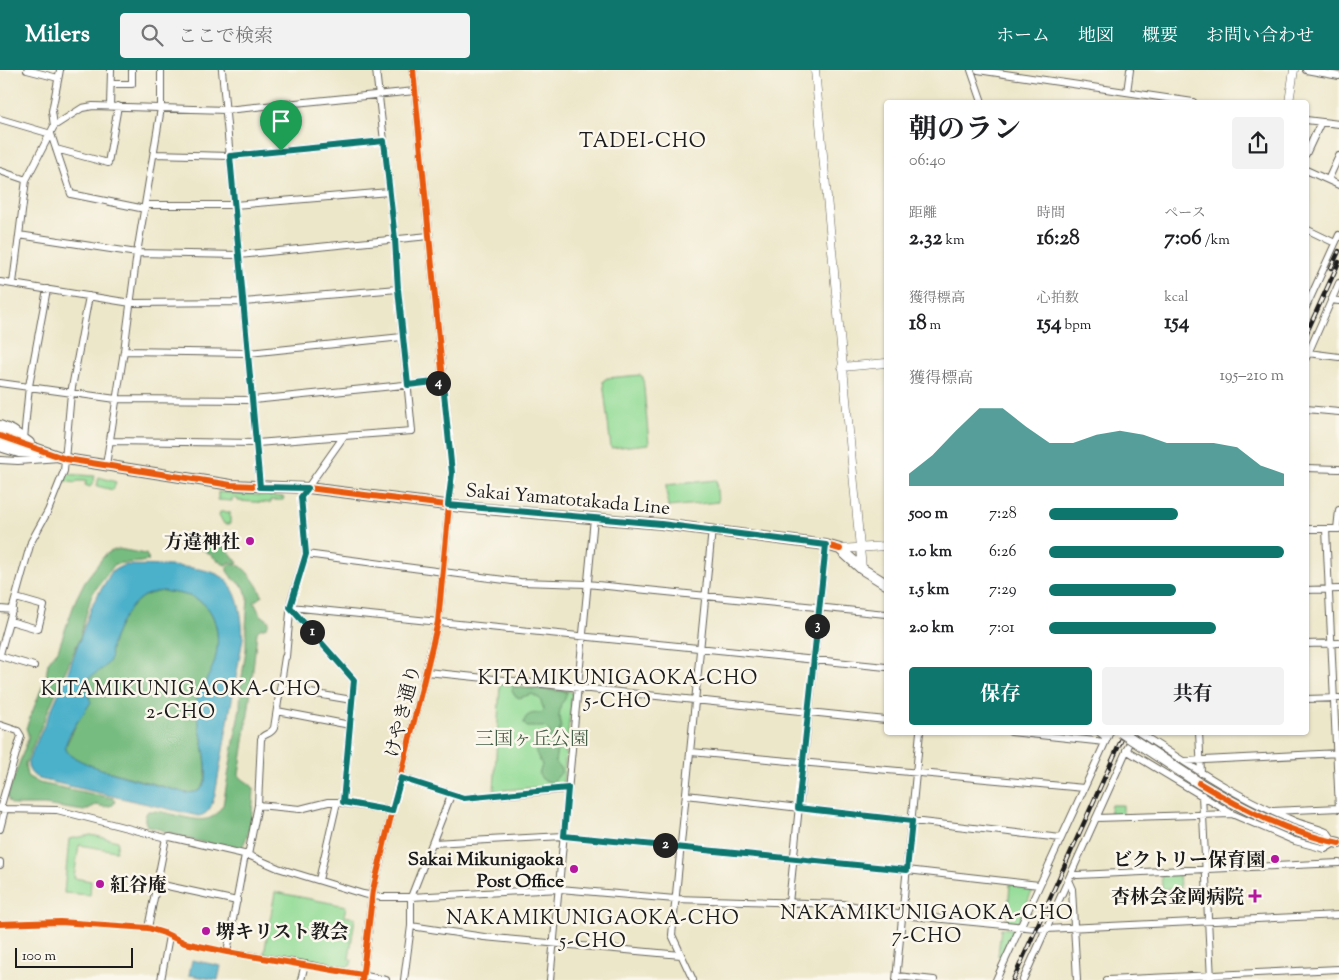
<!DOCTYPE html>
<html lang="ja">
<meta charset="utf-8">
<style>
:root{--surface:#fff;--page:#f2f2f2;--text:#202124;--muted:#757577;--accent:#0f766e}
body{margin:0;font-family:"Sorts Mill Goudy","Noto Serif JP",serif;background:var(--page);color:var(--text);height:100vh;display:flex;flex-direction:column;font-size:19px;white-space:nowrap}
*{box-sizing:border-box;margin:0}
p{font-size:16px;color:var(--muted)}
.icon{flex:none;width:28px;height:28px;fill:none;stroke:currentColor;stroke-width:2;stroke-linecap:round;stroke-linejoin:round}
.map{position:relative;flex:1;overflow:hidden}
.panel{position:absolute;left:884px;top:30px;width:425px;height:635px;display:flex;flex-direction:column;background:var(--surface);border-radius:5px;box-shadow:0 1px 4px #0004}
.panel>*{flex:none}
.scale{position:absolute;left:15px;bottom:12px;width:118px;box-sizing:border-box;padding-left:5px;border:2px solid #1c1c1c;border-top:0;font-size:14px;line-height:18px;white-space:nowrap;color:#1c1c1c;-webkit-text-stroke:4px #fbf7ec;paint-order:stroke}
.pin{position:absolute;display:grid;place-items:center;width:42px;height:42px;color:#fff;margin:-51px -21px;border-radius:50% 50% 50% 0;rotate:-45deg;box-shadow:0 0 5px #0007}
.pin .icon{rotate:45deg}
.km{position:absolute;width:25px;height:25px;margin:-12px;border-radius:50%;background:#222;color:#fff;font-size:14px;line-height:25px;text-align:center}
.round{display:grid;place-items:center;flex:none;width:52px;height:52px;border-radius:5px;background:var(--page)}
.head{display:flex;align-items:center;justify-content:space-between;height:85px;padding:0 25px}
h1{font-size:28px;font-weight:700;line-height:38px}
.figures{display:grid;grid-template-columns:repeat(3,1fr);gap:8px;height:85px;padding:5px 25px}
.figures div{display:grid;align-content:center}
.figures b{font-size:21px;font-weight:700}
.figures small{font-size:14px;font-weight:400}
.figures p{font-size:14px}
.chart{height:140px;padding:10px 25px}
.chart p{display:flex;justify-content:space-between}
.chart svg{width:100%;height:90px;margin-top:5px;fill:var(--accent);opacity:.7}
.action{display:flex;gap:10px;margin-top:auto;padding:10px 25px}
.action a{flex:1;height:58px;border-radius:5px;background:var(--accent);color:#fff;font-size:20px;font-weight:700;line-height:58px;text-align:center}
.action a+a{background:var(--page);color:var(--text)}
ul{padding:0 25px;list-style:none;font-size:16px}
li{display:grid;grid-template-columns:80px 60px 1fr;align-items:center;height:38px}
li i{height:12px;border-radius:6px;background:var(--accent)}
header{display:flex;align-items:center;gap:30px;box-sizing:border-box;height:70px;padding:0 25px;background:var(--accent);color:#fff}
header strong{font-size:24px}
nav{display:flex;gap:28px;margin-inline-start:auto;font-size:18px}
.search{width:350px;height:45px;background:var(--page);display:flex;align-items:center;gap:12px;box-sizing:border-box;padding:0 18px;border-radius:5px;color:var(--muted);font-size:19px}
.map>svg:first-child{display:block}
.green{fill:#93db96;stroke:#587c59}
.forest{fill:#76bb7f;stroke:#496c4e}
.water{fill:#4bb0ca;stroke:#346673;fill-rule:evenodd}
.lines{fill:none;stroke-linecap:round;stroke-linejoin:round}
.minor-casing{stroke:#656359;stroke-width:8}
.tertiary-casing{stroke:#656359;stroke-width:9}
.primary-casing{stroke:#656359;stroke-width:12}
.minor{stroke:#fff;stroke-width:6}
.tertiary{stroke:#fff;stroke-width:8}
.primary{stroke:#fff;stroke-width:10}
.rail-casing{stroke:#1c1c1c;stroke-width:4.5}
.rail{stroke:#fbf7ec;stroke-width:2.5;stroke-dasharray:8;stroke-linecap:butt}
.primary-bridge-casing{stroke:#656359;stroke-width:12;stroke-linecap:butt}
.primary-bridge{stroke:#fff;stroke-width:10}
.cycleway-casing{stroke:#fbf7ec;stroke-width:9}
.cycleway{stroke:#e8590c;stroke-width:6}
.route-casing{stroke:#fff;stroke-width:10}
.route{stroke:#0f766e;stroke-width:6}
.poi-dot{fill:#b5179e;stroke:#fbf7ec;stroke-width:2}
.labels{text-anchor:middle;stroke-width:5;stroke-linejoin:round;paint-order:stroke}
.street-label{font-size:19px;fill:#1c1c1c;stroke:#fbf7ec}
.poi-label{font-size:19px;font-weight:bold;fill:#1c1c1c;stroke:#fbf7ec;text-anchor:end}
.park-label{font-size:19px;fill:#465f47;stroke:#fbf7ec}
.neighbourhood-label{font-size:20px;letter-spacing:1px;fill:#1c1c1c;stroke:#fbf7ec}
</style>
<header>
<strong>Milers</strong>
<div class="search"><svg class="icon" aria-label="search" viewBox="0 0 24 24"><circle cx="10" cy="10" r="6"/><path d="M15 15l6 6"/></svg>ここで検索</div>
<nav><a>ホーム</a><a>地図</a><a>概要</a><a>お問い合わせ</a></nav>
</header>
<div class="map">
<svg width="1339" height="910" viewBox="0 0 1339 910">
<rect width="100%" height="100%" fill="#fbf7ec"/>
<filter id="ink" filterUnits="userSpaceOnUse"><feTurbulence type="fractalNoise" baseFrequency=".02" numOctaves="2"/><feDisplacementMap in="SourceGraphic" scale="10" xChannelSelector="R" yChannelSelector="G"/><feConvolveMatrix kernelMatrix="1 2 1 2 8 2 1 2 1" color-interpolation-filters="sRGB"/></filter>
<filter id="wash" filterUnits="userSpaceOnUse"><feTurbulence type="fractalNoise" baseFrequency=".0096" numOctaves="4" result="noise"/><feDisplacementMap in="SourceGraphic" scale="20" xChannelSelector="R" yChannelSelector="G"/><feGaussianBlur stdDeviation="1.12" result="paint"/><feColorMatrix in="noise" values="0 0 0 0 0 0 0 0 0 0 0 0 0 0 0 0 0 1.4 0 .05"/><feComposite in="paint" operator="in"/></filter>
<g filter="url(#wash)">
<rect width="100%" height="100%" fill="#ede7ca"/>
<path class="green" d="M 640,305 L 643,307 L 649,374 L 611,378 L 603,311 L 607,308 Z
M 66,404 L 95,406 L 93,413 L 90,417 L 85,415 L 86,411 L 77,411 L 76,413 L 64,411 Z
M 99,407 L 116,412 L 113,420 L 97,416 Z
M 716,410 L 718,432 L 668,437 L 666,415 Z
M 218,422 L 284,427 L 283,430 L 271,430 L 271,433 L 238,431 L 238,429 L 232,428 L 232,431 L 218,430 Z
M 220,442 L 230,442 L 230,454 L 224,454 L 219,445 Z
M 500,614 L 570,621 L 572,623 L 563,713 L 561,715 L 494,721 Z
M 1111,735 L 1123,735 L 1123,745 L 1109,745 Z
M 91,765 L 118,771 L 116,781 L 79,775 L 74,808 L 91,811 L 90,825 L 64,823 L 69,769 Z
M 1179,802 L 1180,819 L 1162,819 L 1161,803 Z
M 1010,814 L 1032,817 L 1033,819 L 1019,852 L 1007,852 Z
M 275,822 L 346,836 L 344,846 L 355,848 L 349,889 L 352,890 L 351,895 L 348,897 L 264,884 Z
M 1001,858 L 1013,859 L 1014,862 L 1002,888 L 998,886 Z"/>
<path class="forest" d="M 205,465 L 212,470 L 220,470 L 238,493 L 237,494 L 231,492 L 225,495 C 215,490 209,481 198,478 L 199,467 L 203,467 Z
M 119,479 L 146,484 L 149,490 C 138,494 126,492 115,494 L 92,524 L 79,570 L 25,694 L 27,706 L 39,713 L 108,727 L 113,728 L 115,732 L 113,735 L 105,737 L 96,735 L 84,741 L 44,735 L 13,735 L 9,732 L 7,727 L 28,669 L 28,664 L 26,658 L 46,607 L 48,593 L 52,587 L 58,580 L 76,529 L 85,511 L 104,486 L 111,481 Z
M 231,494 C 234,494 237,495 240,496 C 246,498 262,521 262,526 L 254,532 L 260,544 L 269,551 L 267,557 L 260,559 L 257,562 L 249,637 L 239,705 C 244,712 250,712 254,719 C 253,734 251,768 240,779 C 208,777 178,764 147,756 C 144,750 144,746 148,741 L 153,741 C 169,741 199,755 212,747 C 216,745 220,739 223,735 L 240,637 L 241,614 L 246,579 L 246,557 L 248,528 L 244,517 L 232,508 L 227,501 L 227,497 Z
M 163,521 C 175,523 189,524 200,531 C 220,544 221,577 213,598 C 207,611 196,622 197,636 C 197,653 214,707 201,719 C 197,723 191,722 186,723 L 89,696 L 68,684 L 65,677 L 90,626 L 86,621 L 87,610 C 94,603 105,599 110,589 C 111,586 110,582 111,578 C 114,562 129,534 144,526 C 150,523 156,522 163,521 Z
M 513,617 L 567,622 L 565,629 L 561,634 L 559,646 L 561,657 L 556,670 L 557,679 L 555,692 L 561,699 L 561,703 L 552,713 L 542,709 L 539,704 L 542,695 L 535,681 L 539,677 L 544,676 L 550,668 L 550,662 L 545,657 L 527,657 L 524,654 C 524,644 532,643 541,643 L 544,640 L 540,629 L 532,624 L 519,628 L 514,625 L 512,620 Z"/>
<path class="water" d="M 124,495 C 147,496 210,493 226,510 C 240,525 242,548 243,568 L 215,725 C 212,734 210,744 199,746 L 39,709 C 32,705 27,700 28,691 L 66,607 L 93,533 L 112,501 ZM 163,521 C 175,523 189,524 200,531 C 220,544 221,577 212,598 C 208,610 195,623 196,637 C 197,654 215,707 201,719 C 197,723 191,722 186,723 C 167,717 70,696 66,679 C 63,669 85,642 91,632 L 86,620 L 87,610 C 93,604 103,600 108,593 C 112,589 110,583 111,578 C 114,562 129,534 144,526 C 150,523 156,522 163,521 Z
M 192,890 L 221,896 L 218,910 L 189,905 Z"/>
</g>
<g filter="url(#ink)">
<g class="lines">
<defs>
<path id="minor" d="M 27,0 L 58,8
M 222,0 L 260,417
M 971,0 L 982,32
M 978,0 L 1193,32
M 1306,0 L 1339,6
M 111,14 L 132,14 L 132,0
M 1127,22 L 1130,0
M 110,36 L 111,0
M 0,49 L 51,64
M 1306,50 L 1339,54
M 54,56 L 82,38 L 93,36 L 226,40 L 415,21
M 51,64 L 71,124 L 145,139
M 56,79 L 108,93 L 118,36
M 154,84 L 230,86 L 383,71
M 1306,84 L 1321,52
M 1306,100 L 1339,115
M 0,101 L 26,110 L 13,213
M 26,110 L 54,56 L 52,41 L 60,0
M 1328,110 L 1339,86
M 146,135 L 234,135 L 389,122
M 1306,159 L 1335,173
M 19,165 L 137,183 L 239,185 L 429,166
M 0,212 L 131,233 L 243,232 L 398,219
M 1331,230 L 1339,231
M 1306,237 L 1339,165
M 124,281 L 249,283 L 402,267
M 1308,283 L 1339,287
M 1306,288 L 1339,213
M 0,313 L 116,329 L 253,330 L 434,312 L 443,313
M 1306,339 L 1339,342
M 24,369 L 29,316 L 47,219
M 109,371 L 257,373 L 344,366
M 0,390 L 18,391 L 59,388
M 106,395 L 124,281 L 137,183 L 161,38 L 161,0
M 1306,398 L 1339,399
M 1306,459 L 1339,459
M 1326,459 L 1339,739
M 1337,459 L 1339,440
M 306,484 L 520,512 L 587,514 L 886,544
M 1306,520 L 1339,519
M 290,537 L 886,597
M 290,537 L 354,610 L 343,732
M 0,539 L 13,540
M 10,551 L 38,559 L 44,536 L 16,528
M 1306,574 L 1339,573
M 0,584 L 31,472 L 48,441 L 64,401 L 71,323 L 89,226
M 0,586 L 34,596
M 427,602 L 886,650
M 281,618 L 352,630
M 1306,629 L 1339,628
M 277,641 L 350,655
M 0,655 L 18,661 L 21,666 L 0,739 L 57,740 L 166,768 L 170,767 L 248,785 L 258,735 L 261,669 C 263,663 271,665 274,658 L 285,587 L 286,587 L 291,531 L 306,484 L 301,427 L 344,366 L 412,361 L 398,219 L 395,169 L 376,0
M 1011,662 L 1105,672
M 1099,662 L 1107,668
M 1199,662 L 1201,703
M 1126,680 L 1232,744 L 1295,771 L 1325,779 L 1335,773 C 1333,770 1330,766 1328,763 C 1323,759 1299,754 1292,750 C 1237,728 1188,694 1138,662
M 691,682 L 1084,718
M 1184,691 L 1339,683
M 401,708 L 464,728 L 568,719
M 686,725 L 1061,768
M 1202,725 L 1211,910
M 258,735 L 300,739 L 328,732 L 337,732 L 392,741
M 1273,741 L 1339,738
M 1096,748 L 1232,744
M 0,759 L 5,739
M 433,773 L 564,766 L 907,800 L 1039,815
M 248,785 L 278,798 L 363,824 L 381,827 L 411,827 L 560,819 L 675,829 L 843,834 L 902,845 L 1046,859 L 1339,845
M 0,792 L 0,795
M 1071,803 L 1077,805 L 1339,793
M 319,810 L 337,732
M 1068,810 L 1072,819 L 1077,910
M 158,814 L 237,831
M 789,833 L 826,475
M 0,854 L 60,852 L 148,858 L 164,863 L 185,873 L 227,882 L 305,894 L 386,910
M 411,856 L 484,867 L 681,885
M 148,858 L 166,768
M 227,882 L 245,785
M 897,906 L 934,910
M 161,910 L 169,866
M 301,910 L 305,894
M 404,910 L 411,856 L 411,827 L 451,725
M 550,910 L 594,448
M 693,910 L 672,865 L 712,459
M 896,910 L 920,662
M 996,910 L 1110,662
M 1023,910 L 1133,666
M 1107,910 L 1339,899"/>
<path id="tertiary" d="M 815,0 L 862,499
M 1289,32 L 1294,0
M 842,297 L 886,293
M 840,479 L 886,476
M 362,910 L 373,820 L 438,552 L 452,403 L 413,0"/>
<path id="primary" d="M 0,356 L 12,361 L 29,373
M 0,366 L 66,389 L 231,415 L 308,418 L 462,437 L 661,454 L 826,475 L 840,479 L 862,499 L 886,514
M 0,376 L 19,382 L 37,382
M 1199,713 C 1243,739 1288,763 1339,773"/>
</defs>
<use href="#minor" class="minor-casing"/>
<use href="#tertiary" class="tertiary-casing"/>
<use href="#primary" class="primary-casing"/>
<use href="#minor" class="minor"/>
<use href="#tertiary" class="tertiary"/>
<use href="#primary" class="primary"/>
<defs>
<path id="rail" d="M 1331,198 L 1339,181
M 1306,264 L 1339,192
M 1013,910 L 1125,662"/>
</defs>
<use href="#rail" class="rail-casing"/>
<use href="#rail" class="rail"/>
<defs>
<path id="primary-bridge" d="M 1121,662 L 1199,713"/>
</defs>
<use href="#primary-bridge" class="primary-bridge-casing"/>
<use href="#primary-bridge" class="primary-bridge"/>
<defs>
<path id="cycleway" d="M 0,366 L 66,389 L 231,415 L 308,418 L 462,437 L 661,454 L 826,475 L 840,479
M 1199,713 C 1243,739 1288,763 1339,773
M 0,854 L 60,852 L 148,858 L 164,863 L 185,873 L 227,882 L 362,905
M 362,910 L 373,820 L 438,552 L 452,403 L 413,0"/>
</defs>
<use href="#cycleway" class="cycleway-casing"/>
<use href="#cycleway" class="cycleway"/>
</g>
</g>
<g class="lines" filter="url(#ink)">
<defs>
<path id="route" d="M 384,71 L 395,169 L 398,219 L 408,315 L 434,312 L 443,313 L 452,403 L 448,435 L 661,454 L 826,475 L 798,738 L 912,751 L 907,800 L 564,766 L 568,718 L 464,728 L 401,708 L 392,741 L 343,732 L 354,610 L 290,537 L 306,484 L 301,427 L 308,418 L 260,417 L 230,86 Z"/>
</defs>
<use href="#route" class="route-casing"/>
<use href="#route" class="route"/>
</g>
<g class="poi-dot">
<circle cx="250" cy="471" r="5"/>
<circle cx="1275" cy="789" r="5"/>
<circle cx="574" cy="799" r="5"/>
<circle cx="100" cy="814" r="5"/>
<path d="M1252.5 818.5h5v5h5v5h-5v5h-5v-5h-5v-5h5z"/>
<circle cx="206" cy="861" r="5"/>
</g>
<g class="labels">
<g class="street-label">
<text transform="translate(568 428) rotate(5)" y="7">Sakai Yamatotakada Line</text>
<text transform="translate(402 641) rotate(-76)" y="7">けやき通り</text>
</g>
<g class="poi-label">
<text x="240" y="478">方違神社</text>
<text x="564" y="795">Sakai Mikunigaoka<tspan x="564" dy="22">Post Office</tspan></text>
<text x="1265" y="796">ビクトリー保育園</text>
<text x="110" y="821" text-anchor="start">紅谷庵</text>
<text x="1244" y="833">杏林会金岡病院</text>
<text x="216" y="868" text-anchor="start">堺キリスト教会</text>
</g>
<g class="park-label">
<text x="532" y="675">三国ヶ丘公園</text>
</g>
<g class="neighbourhood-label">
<text x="643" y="77">TADEI-CHO</text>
<text x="618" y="614">KITAMIKUNIGAOKA-CHO<tspan x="618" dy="23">5-CHO</tspan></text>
<text x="181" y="625">KITAMIKUNIGAOKA-CHO<tspan x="181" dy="23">2-CHO</tspan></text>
<text x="927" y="849">NAKAMIKUNIGAOKA-CHO<tspan x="927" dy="23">7-CHO</tspan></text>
<text x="593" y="854">NAKAMIKUNIGAOKA-CHO<tspan x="593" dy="23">5-CHO</tspan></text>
</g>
</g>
</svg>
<div class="scale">100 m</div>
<div class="pin" style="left:281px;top:81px;background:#1e9e55"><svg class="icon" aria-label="arrive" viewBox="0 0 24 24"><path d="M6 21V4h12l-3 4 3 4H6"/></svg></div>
<b class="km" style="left:312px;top:562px">1</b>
<b class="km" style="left:665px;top:775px">2</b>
<b class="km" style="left:817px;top:556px">3</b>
<b class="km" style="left:438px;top:313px">4</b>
<section class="panel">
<div class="head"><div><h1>朝のラン</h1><p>06:40</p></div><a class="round"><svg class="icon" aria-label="share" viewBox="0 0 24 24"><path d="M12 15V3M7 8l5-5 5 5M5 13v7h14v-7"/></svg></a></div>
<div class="figures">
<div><p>距離</p><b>2.32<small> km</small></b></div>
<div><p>時間</p><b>16:28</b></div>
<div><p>ペース</p><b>7:06<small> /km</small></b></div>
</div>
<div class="figures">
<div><p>獲得標高</p><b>18<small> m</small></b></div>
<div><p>心拍数</p><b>154<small> bpm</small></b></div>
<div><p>kcal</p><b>154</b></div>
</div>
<div class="chart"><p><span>獲得標高</span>195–210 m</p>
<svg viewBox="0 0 160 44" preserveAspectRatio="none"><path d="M0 44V38L10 29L20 17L30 6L40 6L50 15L60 23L70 23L80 19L90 17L100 19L110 23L120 23L130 23L140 25L150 34L160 38V44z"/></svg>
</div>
<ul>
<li><b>500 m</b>7:28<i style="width:55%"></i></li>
<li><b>1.0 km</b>6:26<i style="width:100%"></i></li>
<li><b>1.5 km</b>7:29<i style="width:54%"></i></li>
<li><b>2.0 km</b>7:01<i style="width:71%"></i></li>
</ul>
<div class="action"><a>保存</a><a>共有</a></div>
</section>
</div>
